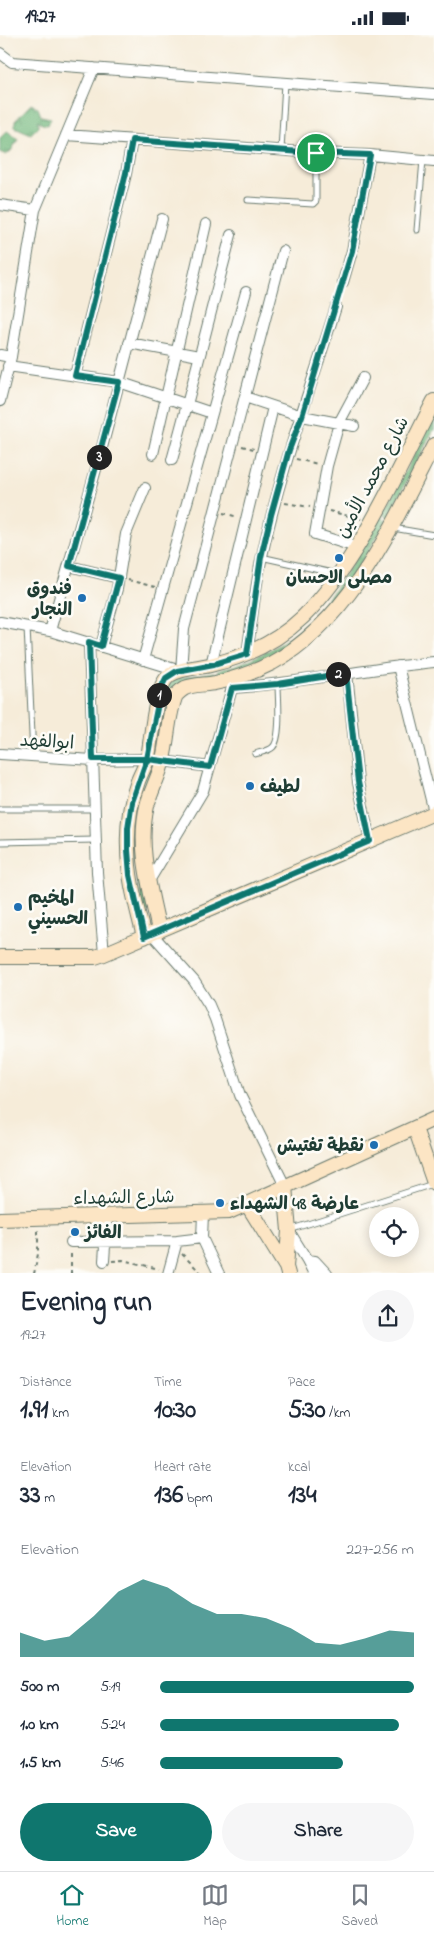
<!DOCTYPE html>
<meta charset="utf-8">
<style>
:root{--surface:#fff;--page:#f6f6f7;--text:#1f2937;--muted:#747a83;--line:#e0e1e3;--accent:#0f766e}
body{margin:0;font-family:"Indie Flower","Playpen Sans Arabic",sans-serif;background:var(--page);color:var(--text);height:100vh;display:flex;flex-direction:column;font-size:19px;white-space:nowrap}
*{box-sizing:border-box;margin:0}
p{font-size:16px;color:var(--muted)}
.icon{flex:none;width:28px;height:28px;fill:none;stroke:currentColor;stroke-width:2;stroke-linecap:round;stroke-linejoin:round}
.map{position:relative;height:1238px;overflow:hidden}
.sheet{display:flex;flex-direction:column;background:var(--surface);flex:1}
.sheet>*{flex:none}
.tools{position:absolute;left:369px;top:1172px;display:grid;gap:10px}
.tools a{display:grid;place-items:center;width:50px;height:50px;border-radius:50%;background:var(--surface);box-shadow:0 2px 12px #0003;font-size:25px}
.pin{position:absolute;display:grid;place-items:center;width:42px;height:42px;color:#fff;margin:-21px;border:2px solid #fff;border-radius:50%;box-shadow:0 1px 5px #0007}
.km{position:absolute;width:25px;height:25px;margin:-12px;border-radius:50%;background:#222;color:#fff;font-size:14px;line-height:25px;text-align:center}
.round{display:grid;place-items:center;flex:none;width:52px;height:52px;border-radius:26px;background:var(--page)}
.overview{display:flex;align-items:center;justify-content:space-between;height:85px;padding:0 20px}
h1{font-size:28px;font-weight:700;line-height:38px}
.metrics{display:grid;grid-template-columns:repeat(3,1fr);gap:8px;height:85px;padding:5px 20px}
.metrics div{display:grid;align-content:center}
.metrics b{font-size:25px;font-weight:700}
.metrics small{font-size:14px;font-weight:400}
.metrics p{font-size:14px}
.chart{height:140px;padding:10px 20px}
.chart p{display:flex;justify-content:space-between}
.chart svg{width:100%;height:90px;margin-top:5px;fill:var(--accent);opacity:.7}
.button{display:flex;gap:10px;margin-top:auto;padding:10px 20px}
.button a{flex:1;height:58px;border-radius:30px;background:var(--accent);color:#fff;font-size:20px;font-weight:700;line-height:58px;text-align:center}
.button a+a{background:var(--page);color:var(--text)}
ul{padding:0 20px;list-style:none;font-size:16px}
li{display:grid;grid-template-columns:80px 60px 1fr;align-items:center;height:38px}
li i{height:12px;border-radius:6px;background:var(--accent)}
.status{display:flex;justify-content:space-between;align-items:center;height:35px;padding:0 25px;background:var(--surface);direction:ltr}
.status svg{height:14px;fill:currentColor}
.dock{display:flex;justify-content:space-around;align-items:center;height:70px;border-top:1px solid var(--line);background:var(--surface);font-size:14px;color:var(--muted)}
.dock a{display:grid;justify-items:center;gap:2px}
.dock .active{color:var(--accent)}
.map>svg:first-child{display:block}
.forest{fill:url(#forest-crowns);stroke:#487a58}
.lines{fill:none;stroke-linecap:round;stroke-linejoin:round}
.lane-casing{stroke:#6a7a6e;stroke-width:7}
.street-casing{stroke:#6a7a6e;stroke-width:12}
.secondary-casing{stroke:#6a7a6e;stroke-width:16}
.path{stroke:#6a7a6e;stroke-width:2;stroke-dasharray:4 4;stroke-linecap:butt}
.lane{stroke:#fff;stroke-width:5}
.street{stroke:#fff;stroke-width:10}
.secondary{stroke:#fce5c4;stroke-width:14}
.route-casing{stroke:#fff;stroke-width:10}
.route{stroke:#0f766e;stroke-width:6}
.poi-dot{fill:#1f6fb2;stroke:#fdfcf7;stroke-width:2}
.labels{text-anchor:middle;stroke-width:5;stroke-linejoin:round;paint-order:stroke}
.street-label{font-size:18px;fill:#1f3d34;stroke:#fdfcf7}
.poi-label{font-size:18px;font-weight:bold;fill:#1f3d34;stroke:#fdfcf7;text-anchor:start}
</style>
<div class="status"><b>19:27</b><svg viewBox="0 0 49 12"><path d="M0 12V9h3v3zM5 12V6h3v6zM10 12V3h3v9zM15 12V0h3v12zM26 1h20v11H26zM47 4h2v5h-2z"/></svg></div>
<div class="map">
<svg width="434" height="1239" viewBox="0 0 434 1239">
<defs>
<pattern id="forest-crowns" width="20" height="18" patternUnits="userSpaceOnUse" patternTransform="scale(1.25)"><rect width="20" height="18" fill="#72b87d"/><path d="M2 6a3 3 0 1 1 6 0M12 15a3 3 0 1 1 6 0" fill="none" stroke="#5d9767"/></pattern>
</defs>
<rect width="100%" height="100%" fill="#fdfcf7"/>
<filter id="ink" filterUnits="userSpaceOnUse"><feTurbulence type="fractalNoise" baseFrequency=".02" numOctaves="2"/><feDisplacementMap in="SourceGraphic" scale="10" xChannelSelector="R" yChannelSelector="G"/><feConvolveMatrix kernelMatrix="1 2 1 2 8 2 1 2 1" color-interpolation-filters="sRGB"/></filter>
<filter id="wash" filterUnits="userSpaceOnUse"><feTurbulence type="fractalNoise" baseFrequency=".0096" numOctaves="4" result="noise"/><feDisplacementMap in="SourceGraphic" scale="20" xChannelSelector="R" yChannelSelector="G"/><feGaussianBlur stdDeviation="1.12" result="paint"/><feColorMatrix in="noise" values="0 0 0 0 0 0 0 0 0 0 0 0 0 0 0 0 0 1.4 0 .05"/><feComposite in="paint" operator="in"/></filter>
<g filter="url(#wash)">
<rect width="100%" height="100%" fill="#f6ecd9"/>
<path class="forest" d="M 31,69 L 38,73 L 41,81 L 51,83 L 48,90 L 42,89 L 37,85 L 39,91 L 31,99 L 15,92 L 15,86 Z
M 7,96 L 18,104 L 11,116 L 6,120 L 0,117 L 0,103 Z
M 434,381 L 434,394 L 388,482 L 383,479 Z
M 381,482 L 387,485 C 366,521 331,580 298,604 C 274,622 246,632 219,642 L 217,636 C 252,626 288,609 313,581 C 339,553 360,515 381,482 Z
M 214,637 L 215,643 L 179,649 L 172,654 L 169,663 L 157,722 L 153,721 L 167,653 L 173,645 L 179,643 Z
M 148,732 L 153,733 L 141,769 L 136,803 L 149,877 L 144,878 L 133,821 L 134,780 Z"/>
</g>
<g filter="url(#ink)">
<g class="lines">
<defs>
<path id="lane" d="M 281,115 L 285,48
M 248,165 L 313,169 L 316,166 L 316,118
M 417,195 L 423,125
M 393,493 L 434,500
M 261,522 L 337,539
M 27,592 L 33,721
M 255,719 C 261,717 269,716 273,712 C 282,703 278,662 278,649
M 0,774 L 94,774
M 0,807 L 95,805
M 289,1195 L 433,1149"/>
<path id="street" d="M 0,18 L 12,27 L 434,59
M 66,100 L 316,118 L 370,120 L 434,126
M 0,170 L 35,175
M 343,247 L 352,216 L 370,120
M 129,308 L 199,321
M 0,320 L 11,322
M 8,331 L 119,347 L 212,378
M 75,341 L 126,139 L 132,105
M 245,362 L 302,381 L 354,391
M 0,366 L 11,322 L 35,175 L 94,33
M 153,419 L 206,189
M 172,425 C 193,350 211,275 231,200
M 356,512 L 315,499 L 327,431 L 339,388 L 363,343
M 69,531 L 119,543
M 0,587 L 50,596 L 181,636 L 184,594 L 283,216
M 50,596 L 100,420 L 162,184
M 89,607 L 97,837 L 104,919
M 101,611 L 117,554 L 126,499 L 145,453
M 247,619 C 252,586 255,553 262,521 C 280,436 310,355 336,272
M 143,625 L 246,257
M 211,630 L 273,372
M 398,631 L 434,777
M 347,638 L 358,747 L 370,806
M 235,643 L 232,653 C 300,648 366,634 434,627
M 0,719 L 93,725 L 147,724 L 210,732
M 149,846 L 203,756 L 232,653
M 152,899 L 194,946 L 209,970 L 215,984 L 240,1060 L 285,1151
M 203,1179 L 202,1203 L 219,1239
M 289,1196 L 307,1225
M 71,1207 L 177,1206 L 202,1203
M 104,1226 L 107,1181
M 168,1239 L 177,1206
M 314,1239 L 307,1225 L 315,1226 L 327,1239"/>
<path id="secondary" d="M 159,896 C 151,856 137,812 147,771 C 151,755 160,740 163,724 C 168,704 168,679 176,660 C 179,657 181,655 185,653 C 194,649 205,650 215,648 C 235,644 254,637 272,628 C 352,584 394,487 434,410
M 144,902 C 137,873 128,843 128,813 C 127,791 130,768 138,746 C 141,738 146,730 148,722 C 152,702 154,651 170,640 C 182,632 201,633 214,629 C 247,621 279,605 303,582 C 359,527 398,435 434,366
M 0,922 L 95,922 L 104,919 L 434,778
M 415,1093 L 434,1148
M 285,1151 L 289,1196 L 286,1232 L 288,1239
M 247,1169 L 286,1232
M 0,1184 L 229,1177 L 434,1084"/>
</defs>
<use href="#lane" class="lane-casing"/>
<use href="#street" class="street-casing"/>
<use href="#secondary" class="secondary-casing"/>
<path class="path" d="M 242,411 L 254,414
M 296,424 L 318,429
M 285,468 L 310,472
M 329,476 L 361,484
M 223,478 L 238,482
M 128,545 L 155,552
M 182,1219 L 202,1239
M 112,1226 L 123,1225 L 159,1234
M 34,1239 L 38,1219 L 38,1194
M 71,1239 L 71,1217"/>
<use href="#lane" class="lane"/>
<use href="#street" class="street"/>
<use href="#secondary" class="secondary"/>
</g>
</g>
<g class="lines" filter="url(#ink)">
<defs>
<path id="route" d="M 316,118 L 370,120 L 352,216 L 302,381 L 289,415 L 271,480 L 261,522 L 247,619 L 214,629 L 177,636 L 166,643 L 161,653 L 147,724 L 132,767 L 128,793 L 128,815 L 130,840 L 144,902 L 370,806 L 358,747 L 346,638 L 278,649 L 232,653 L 210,732 L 147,724 L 93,724 L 89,607 L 101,611 L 119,543 L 69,531 L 119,347 L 75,341 L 126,138 L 132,105 L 316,118"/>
</defs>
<use href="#route" class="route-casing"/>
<use href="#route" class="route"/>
</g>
<g class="poi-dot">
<circle cx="339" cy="523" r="5"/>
<circle cx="82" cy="563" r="5"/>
<circle cx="250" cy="751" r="5"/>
<circle cx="18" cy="872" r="5"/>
<circle cx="374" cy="1110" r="5"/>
<circle cx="220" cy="1168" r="5"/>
<circle cx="75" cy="1197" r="5"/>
</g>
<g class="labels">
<g class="street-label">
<text transform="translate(372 442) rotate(-62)" y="6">شارع محمد الأمين</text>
<text transform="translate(47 706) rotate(3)" y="6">ابوالفهد</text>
<text transform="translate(124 1162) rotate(-1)" y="6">شارع الشهداء</text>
</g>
<g class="poi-label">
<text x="339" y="548" text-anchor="middle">مصلى الاحسان</text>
<text x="72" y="559" text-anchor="end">فندوق<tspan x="72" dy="21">النجار</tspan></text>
<text x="260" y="757">لطيف</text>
<text x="28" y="868">المخيم<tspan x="28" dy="21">الحسيني</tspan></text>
<text x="364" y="1116" text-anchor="end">نقطة تفتيش</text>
<text x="230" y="1174">عارضة 48 الشهداء</text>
<text x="85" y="1203">الفائز</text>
</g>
</g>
</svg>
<div class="tools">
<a><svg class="icon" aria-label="locate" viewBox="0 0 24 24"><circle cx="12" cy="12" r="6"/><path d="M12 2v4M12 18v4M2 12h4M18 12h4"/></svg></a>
</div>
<div class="pin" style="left:316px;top:118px;background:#1e9e55"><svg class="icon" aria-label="arrive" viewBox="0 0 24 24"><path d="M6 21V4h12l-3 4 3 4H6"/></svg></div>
<b class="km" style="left:159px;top:660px">1</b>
<b class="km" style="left:338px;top:639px">2</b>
<b class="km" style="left:99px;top:422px">3</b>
</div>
<section class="sheet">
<div class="overview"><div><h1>Evening run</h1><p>19:27</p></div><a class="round"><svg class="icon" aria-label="share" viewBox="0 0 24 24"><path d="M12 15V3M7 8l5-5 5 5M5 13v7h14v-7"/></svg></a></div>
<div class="metrics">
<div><p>Distance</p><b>1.91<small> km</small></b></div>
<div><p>Time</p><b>10:30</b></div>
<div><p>Pace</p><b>5:30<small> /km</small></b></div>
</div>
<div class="metrics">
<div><p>Elevation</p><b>33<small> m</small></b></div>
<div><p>Heart rate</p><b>136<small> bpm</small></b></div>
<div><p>kcal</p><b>134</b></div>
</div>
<div class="chart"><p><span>Elevation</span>227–256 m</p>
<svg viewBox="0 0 160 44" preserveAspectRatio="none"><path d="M0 44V32L10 36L20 34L30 24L40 12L50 6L60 10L70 18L80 23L90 23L100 25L110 30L120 37L130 38L140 35L150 31L160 32V44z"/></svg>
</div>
<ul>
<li><b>500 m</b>5:19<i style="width:100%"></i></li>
<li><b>1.0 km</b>5:24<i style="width:94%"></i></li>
<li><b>1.5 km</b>5:46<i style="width:72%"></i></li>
</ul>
<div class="button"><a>Save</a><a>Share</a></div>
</section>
<nav class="dock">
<a class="active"><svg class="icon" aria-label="home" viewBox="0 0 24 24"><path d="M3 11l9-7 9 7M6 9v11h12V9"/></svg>Home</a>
<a><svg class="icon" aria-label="map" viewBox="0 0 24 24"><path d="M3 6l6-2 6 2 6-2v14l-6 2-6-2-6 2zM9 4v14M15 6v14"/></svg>Map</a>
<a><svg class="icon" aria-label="saved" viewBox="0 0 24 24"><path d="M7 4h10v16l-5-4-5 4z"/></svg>Saved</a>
</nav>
